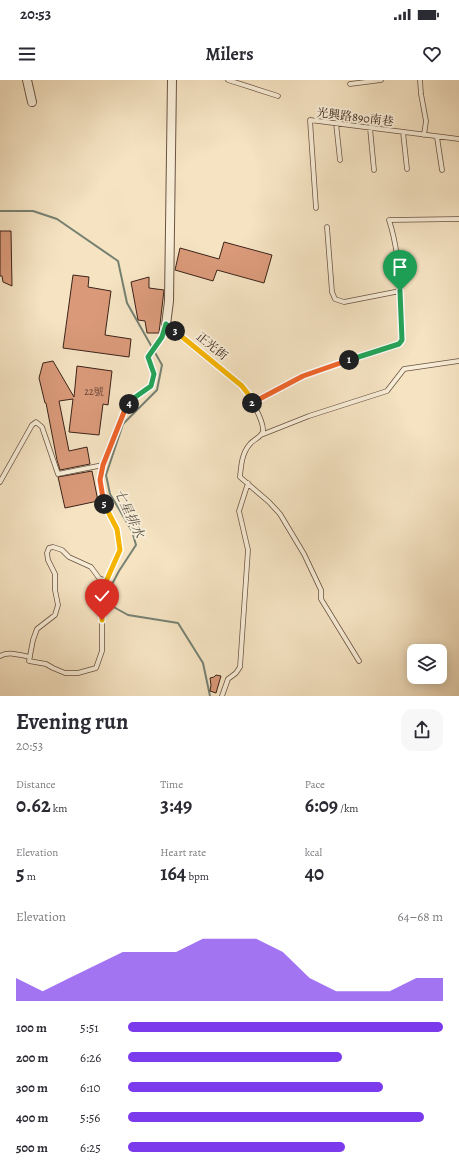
<!DOCTYPE html>
<meta charset="utf-8">
<style>
:root{--surface:#fff;--page:#f7f7f7;--text:#2b2b33;--muted:#7c7c81;--accent:#7c3aed}
body{margin:0;font-family:Alegreya,"Noto Serif TC",serif;background:var(--page);color:var(--text);height:100vh;display:flex;flex-direction:column;font-size:15px;white-space:nowrap}
*{box-sizing:border-box;margin:0}
p{font-size:13px;color:var(--muted)}
.icon{flex:none;width:22px;height:22px;fill:none;stroke:currentColor;stroke-width:2;stroke-linecap:round;stroke-linejoin:round}
.map{position:relative;height:616px;overflow:hidden}
.side{display:flex;flex-direction:column;background:var(--surface);flex:1}
.side>*{flex:none}
.fabs{position:absolute;left:407px;top:564px;display:grid;gap:8px}
.fabs a{display:grid;place-items:center;width:40px;height:40px;border-radius:8px;background:var(--surface);box-shadow:0 2px 10px #0003;font-size:20px}
.pin{position:absolute;display:grid;place-items:center;width:34px;height:34px;color:#fff;margin:-41px -17px;border-radius:50% 50% 50% 0;rotate:-45deg;box-shadow:0 0 4px #0007}
.pin .icon{rotate:45deg}
.km{position:absolute;width:20px;height:20px;margin:-10px;border-radius:50%;background:#222;color:#fff;font-size:11px;line-height:20px;text-align:center}
.round{display:grid;place-items:center;flex:none;width:42px;height:42px;border-radius:12px;background:var(--page)}
.summary{display:flex;align-items:center;justify-content:space-between;height:68px;padding:0 16px}
h1{font-size:22px;font-weight:600;line-height:30px}
.stats{display:grid;grid-template-columns:repeat(3,1fr);gap:6px;height:68px;padding:4px 16px}
.stats div{display:grid;align-content:center}
.stats b{font-size:20px;font-weight:600}
.stats small{font-size:11px;font-weight:400}
.stats p{font-size:11px}
.chart{height:112px;padding:8px 16px}
.chart p{display:flex;justify-content:space-between}
.chart svg{width:100%;height:72px;margin-top:4px;fill:var(--accent);opacity:.7}
ul{padding:0 16px;list-style:none;font-size:13px}
li{display:grid;grid-template-columns:64px 48px 1fr;align-items:center;height:30px}
li i{height:10px;border-radius:5px;background:var(--accent)}
.status{display:flex;justify-content:space-between;align-items:center;height:28px;padding:0 20px;background:var(--surface);direction:ltr}
.status svg{height:11px;fill:currentColor}
header{display:flex;justify-content:space-between;align-items:center;height:52px;padding:0 16px;background:var(--surface);font-size:18px;font-weight:600}
.map>svg:first-child{display:block}
.lines{fill:none;stroke-linecap:round;stroke-linejoin:round}
.stream{stroke:#768172;stroke-width:2}
.building{fill:#da9a7a;stroke:#3c2319}
.service-casing{stroke:#6a5343;stroke-width:5.5}
.minor-casing{stroke:#6a5343;stroke-width:10}
.service{stroke:#f8edd7;stroke-width:4}
.minor{stroke:#f8edd7;stroke-width:8}
.split-1-casing{stroke:#fff;stroke-width:8}
.split-2-casing{stroke:#fff;stroke-width:8}
.split-3-casing{stroke:#fff;stroke-width:8}
.split-4-casing{stroke:#fff;stroke-width:8}
.split-5-casing{stroke:#fff;stroke-width:8}
.split-6-casing{stroke:#fff;stroke-width:8}
.split-1{stroke:#22a559;stroke-width:5}
.split-2{stroke:#f0652b;stroke-width:5}
.split-3{stroke:#f5b400;stroke-width:5}
.split-4{stroke:#22a559;stroke-width:5}
.split-5{stroke:#f0652b;stroke-width:5}
.split-6{stroke:#f5b400;stroke-width:5}
.labels{text-anchor:middle;stroke-width:4;stroke-linejoin:round;paint-order:stroke}
.number-label{font-size:10px;fill:#644131}
.street-label{font-size:12px;fill:#3c2319;stroke:#f8edd7}
.water-label{font-size:13px;font-style:italic;fill:#595246;stroke:#f8edd7}
</style>
<div class="status"><b>20:53</b><svg viewBox="0 0 49 12"><path d="M0 12V9h3v3zM5 12V6h3v6zM10 12V3h3v9zM15 12V0h3v12zM26 1h20v11H26zM47 4h2v5h-2z"/></svg></div>
<header><svg class="icon" aria-label="menu" viewBox="0 0 24 24"><path d="M4 6h16M4 12h16M4 18h16"/></svg>Milers<svg class="icon" aria-label="heart" viewBox="0 0 24 24"><path d="M12 20l-8-8c-3-5 5-10 8-4 3-6 11-1 8 4z"/></svg></header>
<div class="map">
<svg width="459" height="616" viewBox="0 0 459 616">
<rect width="100%" height="100%" fill="#f5e3c2"/>
<filter id="stains"><feTurbulence type="fractalNoise" baseFrequency=".005" numOctaves="4"/><feColorMatrix values="0 0 0 0 .2 0 0 0 0 .09 0 0 0 0 .02 0 0 0 .5 -.17"/></filter>
<radialGradient id="worn" r=".72"><stop offset=".6" stop-color="#630" stop-opacity="0"/><stop offset="1" stop-color="#630" stop-opacity=".3"/></radialGradient>
<g class="lines">
<path class="stream" d="M 0,131 L 33,131 L 57,139 L 118,181 L 127,223 L 162,285 L 157,310 L 123,344 L 106,395 L 110,414 L 132,451 L 136,465 L 119,491 L 108,512 L 110,525 L 128,535 L 178,543 L 203,583 L 210,616"/>
</g>
<path class="building" d="M 0,151 L 11,151 L 12,206 L 3,202 L 2,196 L 0,196 Z
M 224,162 L 272,175 L 264,203 L 217,190 L 213,201 L 175,190 L 180,168 L 219,179 Z
M 73,195 L 89,197 L 88,207 L 111,211 L 105,255 L 131,259 L 129,277 L 63,268 Z
M 149,197 L 149,208 L 164,210 L 159,253 L 147,253 L 145,241 L 138,240 L 131,202 Z
M 53,281 L 74,317 L 77,286 L 112,291 L 108,325 L 103,324 L 99,355 L 69,352 L 73,319 L 59,321 L 69,371 L 87,367 L 90,384 L 60,390 L 57,380 L 46,323 L 45,323 L 39,298 L 43,283 Z
M 92,391 L 98,421 L 65,428 L 58,397 Z
M 216,595 L 221,596 L 216,613 L 210,611 L 211,605 L 210,598 L 214,597 Z"/>
<g class="lines">
<defs>
<path id="service" d="M 228,0 L 278,16
M 420,0 L 421,14 L 426,41 L 424,55
M 350,4 L 381,0
M 336,43 L 340,80
M 370,48 L 374,90
M 403,52 L 407,89
M 437,57 L 442,90
M 316,128 L 310,40 L 459,59
M 327,147 L 332,212 L 335,219 L 344,222 L 400,211
M 252,323 L 303,296 L 399,264 L 402,260 C 401,221 401,177 389,140 L 459,139
M 261,355 L 309,336 L 387,311 L 404,289 L 459,281
M 0,402 L 32,345 L 36,342 L 42,347 L 58,394 L 103,385
M 106,501 L 99,498 L 91,487 L 69,477 L 62,470 L 53,467 L 49,468 L 47,473 L 48,480 L 55,494 L 55,510 L 58,525 L 55,535 L 37,549 L 33,560 L 29,581 L 46,584 L 53,588 L 65,593 L 78,593 L 96,588 L 102,571 L 102,516 L 104,506 L 120,471 L 117,449 L 104,427 L 100,400 L 103,385 L 126,327 L 134,318 L 151,306 L 154,294 L 148,277 L 162,257 L 166,245 L 242,306 C 248,314 264,340 263,351 C 262,357 254,359 250,364 C 242,373 241,385 240,397 L 269,422 L 280,434 L 304,474 L 321,510 L 321,519 L 359,581
M 0,576 C 9,571 20,575 30,577
M 222,616 L 228,599 L 236,593 L 240,587 L 248,470 L 239,431 L 248,403"/>
<path id="minor" d="M 27,0 L 32,22
M 166,245 L 169,221 L 172,0"/>
</defs>
<use href="#service" class="service-casing"/>
<use href="#minor" class="minor-casing"/>
<use href="#service" class="service"/>
<use href="#minor" class="minor"/>
</g>
<g class="lines">
<defs>
<path id="split-1" d="M 349,280 L 399,264 L 402,260 L 400,211"/>
<path id="split-2" d="M 252,323 L 303,296 L 349,280"/>
<path id="split-3" d="M 175,251 L 242,306 L 249,315 L 252,323"/>
<path id="split-4" d="M 129,324 L 134,318 L 151,306 L 154,294 L 148,277 L 162,257 L 166,244 L 175,251"/>
<path id="split-5" d="M 104,424 L 100,400 L 103,385 L 126,327 L 129,324"/>
<path id="split-6" d="M 102,540 L 102,516 L 104,506 L 120,470 L 117,449 L 104,424"/>
</defs>
<use href="#split-1" class="split-1-casing"/>
<use href="#split-2" class="split-2-casing"/>
<use href="#split-3" class="split-3-casing"/>
<use href="#split-4" class="split-4-casing"/>
<use href="#split-5" class="split-5-casing"/>
<use href="#split-6" class="split-6-casing"/>
<use href="#split-1" class="split-1"/>
<use href="#split-2" class="split-2"/>
<use href="#split-3" class="split-3"/>
<use href="#split-4" class="split-4"/>
<use href="#split-5" class="split-5"/>
<use href="#split-6" class="split-6"/>
</g>
<g class="labels">
<g class="number-label">
<text x="94" y="315">22號</text>
</g>
<g class="street-label">
<text transform="translate(355 37) rotate(7)" y="4">光興路890南巷</text>
<text transform="translate(212 266) rotate(39)" y="4">正光街</text>
</g>
<g class="water-label">
<text transform="translate(130 433) rotate(65)" y="5">七星排水</text>
</g>
</g>
<rect width="100%" height="100%" filter="url(#stains)"/>
<rect width="100%" height="100%" fill="url(#worn)"/>
</svg>
<div class="fabs">
<a><svg class="icon" aria-label="layers" viewBox="0 0 24 24"><path d="M12 4l9 5-9 5-9-5zM3 14l9 5 9-5"/></svg></a>
</div>
<div class="pin" style="left:400px;top:211px;background:#1e9e55"><svg class="icon" aria-label="arrive" viewBox="0 0 24 24"><path d="M6 21V4h12l-3 4 3 4H6"/></svg></div>
<div class="pin" style="left:102px;top:540px;background:#d93025"><svg class="icon" aria-label="check" viewBox="0 0 24 24"><path d="M5 12l5 5 9-10"/></svg></div>
<b class="km" style="left:349px;top:280px">1</b>
<b class="km" style="left:252px;top:323px">2</b>
<b class="km" style="left:175px;top:251px">3</b>
<b class="km" style="left:129px;top:324px">4</b>
<b class="km" style="left:104px;top:424px">5</b>
</div>
<section class="side">
<div class="summary"><div><h1>Evening run</h1><p>20:53</p></div><a class="round"><svg class="icon" aria-label="share" viewBox="0 0 24 24"><path d="M12 15V3M7 8l5-5 5 5M5 13v7h14v-7"/></svg></a></div>
<div class="stats">
<div><p>Distance</p><b>0.62<small> km</small></b></div>
<div><p>Time</p><b>3:49</b></div>
<div><p>Pace</p><b>6:09<small> /km</small></b></div>
</div>
<div class="stats">
<div><p>Elevation</p><b>5<small> m</small></b></div>
<div><p>Heart rate</p><b>164<small> bpm</small></b></div>
<div><p>kcal</p><b>40</b></div>
</div>
<div class="chart"><p><span>Elevation</span>64–68 m</p>
<svg viewBox="0 0 160 44" preserveAspectRatio="none"><path d="M0 44V30L10 38L20 30L30 22L40 14L50 14L60 14L70 6L80 6L90 6L100 14L110 30L120 38L130 38L140 38L150 30L160 30V44z"/></svg>
</div>
<ul>
<li><b>100 m</b>5:51<i style="width:100%"></i></li>
<li><b>200 m</b>6:26<i style="width:68%"></i></li>
<li><b>300 m</b>6:10<i style="width:81%"></i></li>
<li><b>400 m</b>5:56<i style="width:94%"></i></li>
<li><b>500 m</b>6:25<i style="width:69%"></i></li>
</ul>
</section>
